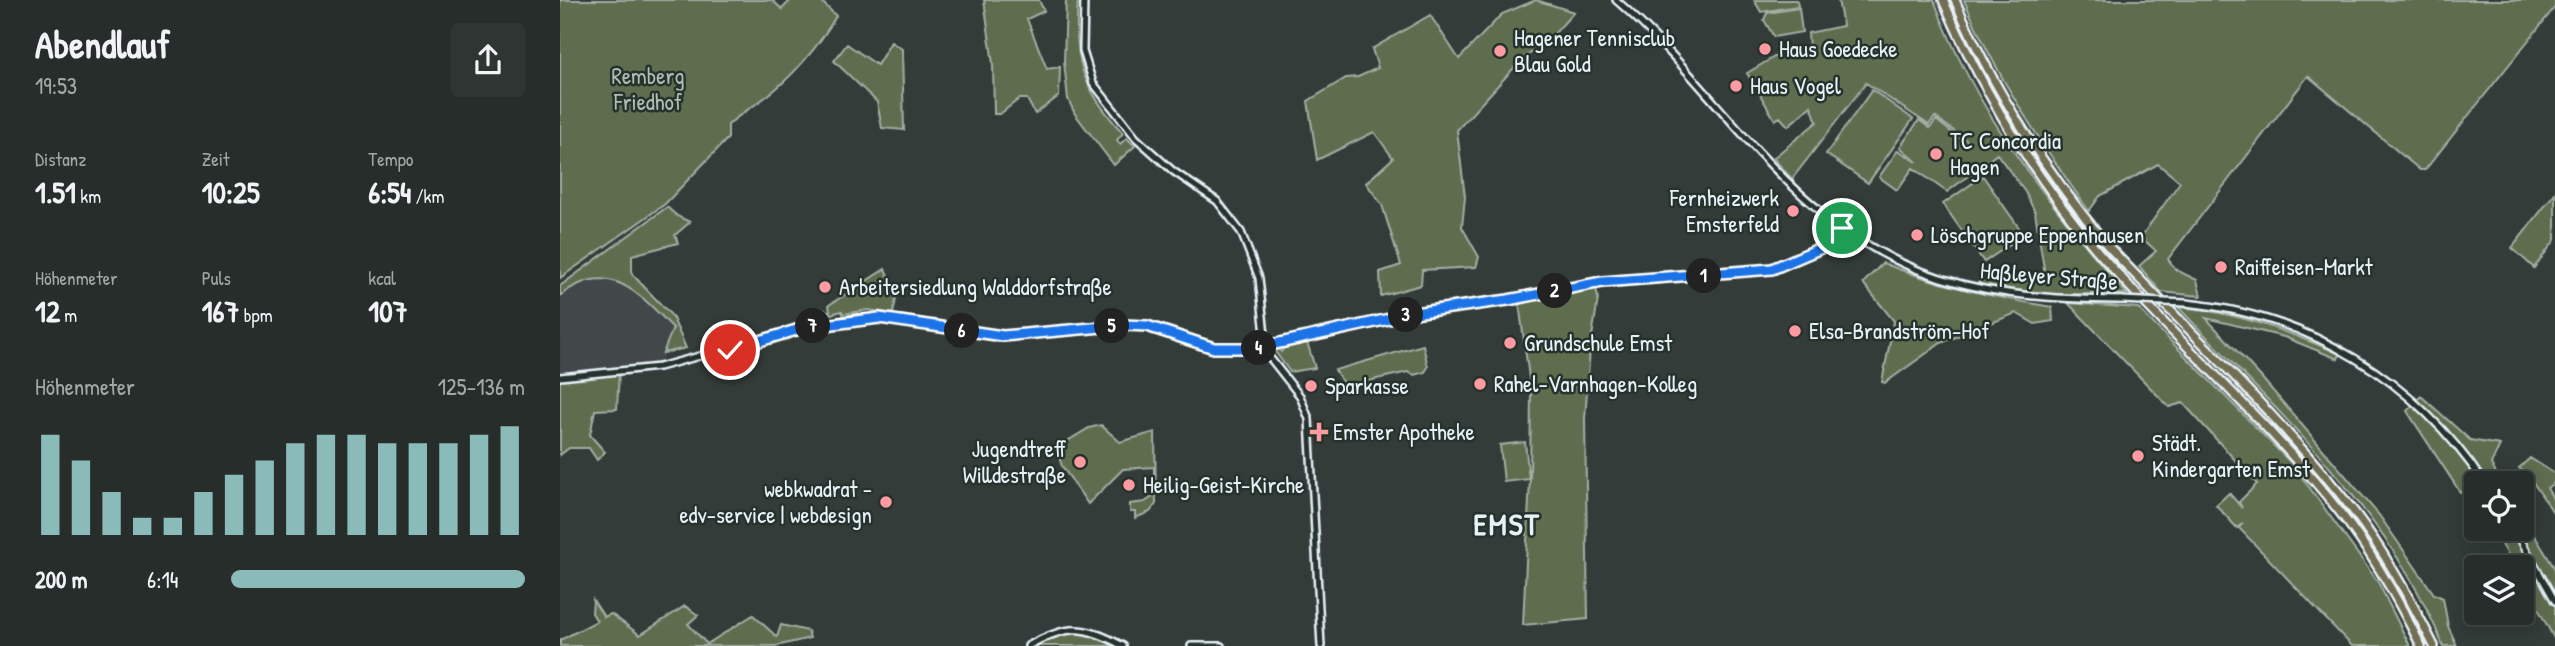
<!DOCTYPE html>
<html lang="de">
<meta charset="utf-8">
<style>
:root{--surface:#262d2b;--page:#2e3533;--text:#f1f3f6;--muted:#a4a8a9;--line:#424947;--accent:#8bbbb9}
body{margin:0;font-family:"Patrick Hand",sans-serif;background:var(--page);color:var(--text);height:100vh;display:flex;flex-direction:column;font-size:26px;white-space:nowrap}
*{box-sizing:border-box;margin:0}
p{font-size:23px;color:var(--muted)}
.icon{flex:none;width:38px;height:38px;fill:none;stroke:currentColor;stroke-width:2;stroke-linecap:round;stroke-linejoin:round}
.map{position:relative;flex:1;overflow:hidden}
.sheet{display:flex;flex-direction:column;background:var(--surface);width:560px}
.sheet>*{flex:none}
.fabs{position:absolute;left:1904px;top:471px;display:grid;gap:14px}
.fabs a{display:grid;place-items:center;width:70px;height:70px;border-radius:7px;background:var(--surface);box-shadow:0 4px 18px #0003,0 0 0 2px var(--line);font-size:35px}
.pin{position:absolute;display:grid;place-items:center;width:60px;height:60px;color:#fff;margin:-30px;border:4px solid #fff;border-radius:50%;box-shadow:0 2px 7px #0007}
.km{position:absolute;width:35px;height:35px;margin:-18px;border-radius:50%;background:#222;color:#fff;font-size:19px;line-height:35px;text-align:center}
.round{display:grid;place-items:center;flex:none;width:74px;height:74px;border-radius:7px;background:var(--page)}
.overview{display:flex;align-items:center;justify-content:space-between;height:119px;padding:0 35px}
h1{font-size:38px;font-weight:700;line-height:52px}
.metrics{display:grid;grid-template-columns:repeat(3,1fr);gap:10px;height:119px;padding:7px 35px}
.metrics div{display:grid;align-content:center}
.metrics b{font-size:30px;font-weight:700}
.metrics small{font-size:19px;font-weight:400}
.metrics p{font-size:19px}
.chart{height:196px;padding:14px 35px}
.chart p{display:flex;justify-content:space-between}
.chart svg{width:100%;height:126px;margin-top:7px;stroke:var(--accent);stroke-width:6}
ul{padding:0 35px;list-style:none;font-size:23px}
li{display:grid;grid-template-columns:112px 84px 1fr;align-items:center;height:52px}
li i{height:18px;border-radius:9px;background:var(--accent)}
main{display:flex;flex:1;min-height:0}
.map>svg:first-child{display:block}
.built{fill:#434748}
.green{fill:#5e6d4f;stroke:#a3afa4;stroke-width:2}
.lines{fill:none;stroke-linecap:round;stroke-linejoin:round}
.secondary-casing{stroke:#e8f1f8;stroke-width:10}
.highway-casing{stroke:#e8f1f8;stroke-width:12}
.secondary{stroke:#26332d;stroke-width:5}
.highway{stroke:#726e52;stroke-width:7}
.secondary-bridge-casing{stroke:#e8f1f8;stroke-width:10;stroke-linecap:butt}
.secondary-bridge{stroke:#26332d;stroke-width:5}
.route-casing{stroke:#fff;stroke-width:14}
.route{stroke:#1a73e8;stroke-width:9}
.poi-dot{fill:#ff9aa2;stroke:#26332d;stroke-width:2.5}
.labels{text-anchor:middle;stroke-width:5;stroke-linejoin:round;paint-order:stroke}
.poi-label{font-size:23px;fill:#e8f1f8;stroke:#26332d;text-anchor:start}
.park-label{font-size:23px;fill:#b1bcb4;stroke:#26332d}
.street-label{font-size:23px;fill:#e8f1f8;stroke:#26332d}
.district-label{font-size:30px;font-weight:bold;letter-spacing:2px;fill:#e8f1f8;stroke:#26332d}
</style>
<main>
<section class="sheet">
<div class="overview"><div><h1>Abendlauf</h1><p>19:53</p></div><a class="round"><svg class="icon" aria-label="share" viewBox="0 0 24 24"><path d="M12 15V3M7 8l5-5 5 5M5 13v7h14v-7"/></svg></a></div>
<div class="metrics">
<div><p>Distanz</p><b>1.51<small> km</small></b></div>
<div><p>Zeit</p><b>10:25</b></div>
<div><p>Tempo</p><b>6:54<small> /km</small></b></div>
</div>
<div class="metrics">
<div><p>Höhenmeter</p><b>12<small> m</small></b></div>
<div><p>Puls</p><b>167<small> bpm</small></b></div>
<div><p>kcal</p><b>107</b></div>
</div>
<div class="chart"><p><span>Höhenmeter</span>125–136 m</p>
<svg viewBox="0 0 160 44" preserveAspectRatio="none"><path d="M5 44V9M15 44V18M25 44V29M35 44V38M45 44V38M55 44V29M65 44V23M75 44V18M85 44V12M95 44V9M105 44V9M115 44V12M125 44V12M135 44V12M145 44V9M155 44V6"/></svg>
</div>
<ul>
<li><b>200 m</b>6:14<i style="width:100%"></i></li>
</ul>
</section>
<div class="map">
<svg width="1995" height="646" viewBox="0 0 1995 646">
<rect width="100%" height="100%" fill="#333c39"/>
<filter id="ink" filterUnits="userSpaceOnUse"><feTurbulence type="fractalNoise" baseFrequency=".0143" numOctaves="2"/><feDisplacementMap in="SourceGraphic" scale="14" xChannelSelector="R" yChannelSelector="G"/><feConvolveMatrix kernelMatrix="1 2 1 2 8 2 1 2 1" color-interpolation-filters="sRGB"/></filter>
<g filter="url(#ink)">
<path class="built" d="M 39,280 L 59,281 L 78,292 L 113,328 L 99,367 L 0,377 L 0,296 L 22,281 Z"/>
<path class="green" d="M 0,0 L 212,0 L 222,9 L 231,0 L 260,0 L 276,16 C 259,46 232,78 203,99 C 191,108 180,114 168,125 L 168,138 L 105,204 L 0,278 Z
M 424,0 L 479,0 L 484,11 L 467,19 L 487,69 L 500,67 L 499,96 L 475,114 L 467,99 L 459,99 L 440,114 L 434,114 L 433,64 Z
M 506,0 L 518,0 C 513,60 522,88 563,133 L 557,140 L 560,144 L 567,138 L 575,146 L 554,165 L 515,114 L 508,99 L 504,62 Z
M 976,0 L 1014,12 L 985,44 L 962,59 L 897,130 L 905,197 L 902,227 L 919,257 L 916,267 L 862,270 L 861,285 L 821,296 L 820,272 L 841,265 L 822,205 L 806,183 L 833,158 L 814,132 L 757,160 L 748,101 L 786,78 L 798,77 L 818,68 L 812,49 L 870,15 L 899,59 L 942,14 Z
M 1194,0 L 1237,0 L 1238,6 L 1201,12 Z
M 1278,0 L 1374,0 C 1415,112 1489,205 1567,294 L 1488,294 L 1419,285 L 1420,276 L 1447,279 L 1476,273 L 1485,275 L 1475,212 L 1465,192 L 1437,154 L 1387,192 L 1353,168 L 1337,190 L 1319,177 L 1338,150 L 1357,162 L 1340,147 L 1359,120 L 1370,128 L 1376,120 L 1408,145 L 1410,143 L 1375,117 L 1369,125 L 1306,83 L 1232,179 L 1213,158 L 1257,122 L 1251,106 L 1228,126 L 1220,117 L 1215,120 L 1187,73 L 1223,52 L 1249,49 L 1248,33 L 1283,26 Z
M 1404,0 L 1995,0 L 1995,7 L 1865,170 L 1860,170 L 1748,76 L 1608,259 L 1616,270 L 1637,280 L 1641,296 L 1601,292 L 1579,266 L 1596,251 L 1581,237 L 1620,182 L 1598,164 L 1540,196 L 1529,211 C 1481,143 1436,77 1404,0 Z
M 1239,8 L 1242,32 L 1214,37 L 1204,20 L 1207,13 Z
M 331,42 L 342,49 L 344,130 L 322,128 L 317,102 L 274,61 L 287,44 L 317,65 Z
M 1312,90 L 1353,119 L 1308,183 L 1266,154 Z
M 1423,176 L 1464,235 L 1424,262 L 1383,204 Z
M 1995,193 L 1995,240 L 1974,268 L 1952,248 Z
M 107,207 L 117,216 L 130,222 L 115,235 L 118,243 L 72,255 L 72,274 L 112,316 L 126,348 L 103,353 L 113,328 C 79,293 48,257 0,296 L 0,286 Z
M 1323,263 C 1379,286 1433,297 1492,307 L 1493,321 L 1475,324 L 1456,313 L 1381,343 L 1325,383 L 1322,382 L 1334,321 L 1303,283 Z
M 325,269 L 337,294 L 333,314 L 308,310 L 283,314 L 282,311 L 248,320 L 261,309 L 270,312 L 269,305 Z
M 1036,287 L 1038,299 L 1030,349 L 1025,419 L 1028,619 L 963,625 L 970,478 L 971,393 L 959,303 Z
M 1508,303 L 1578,308 L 1733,465 L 1818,582 L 1850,646 L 1792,646 L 1679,528 L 1683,523 L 1677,528 L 1656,505 L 1669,493 L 1682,508 L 1679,502 L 1697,484 L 1623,403 L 1609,407 Z
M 1618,307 C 1677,312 1727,331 1780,354 L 1778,359 L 1724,337 L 1646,318 L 1701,377 L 1819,515 L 1874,594 L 1883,598 L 1888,626 L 1897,646 L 1883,646 C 1832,514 1714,408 1618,307 Z
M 747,342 L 755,368 L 730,372 L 714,350 L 719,349 L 721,352 L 724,348 Z
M 863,345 L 868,367 L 865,372 L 854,375 L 848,372 L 785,386 L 775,370 Z
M 59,371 L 57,409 L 35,410 L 30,435 L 45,452 L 37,460 L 29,448 L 9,448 L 0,455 L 0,377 Z
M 1861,396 L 1910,440 L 1940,445 L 1931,464 L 1941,483 L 1916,483 L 1916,504 L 1909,493 L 1900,492 L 1847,411 Z
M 541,425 L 560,442 L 595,432 L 596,504 L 590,512 L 575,518 L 575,512 L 570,512 L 570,504 L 585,502 L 594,496 L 594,467 L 563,469 L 528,504 L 502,466 L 496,448 L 529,428 Z
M 965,442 L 969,479 L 944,482 L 940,445 Z
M 1970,458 L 1995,474 L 1995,482 L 1987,488 L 1995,502 L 1995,515 L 1970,478 L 1959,468 Z
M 1962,515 L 1995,569 L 1995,640 L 1962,579 L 1962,567 L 1955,567 L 1933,529 L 1962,528 Z
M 33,600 L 44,617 L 51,614 L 80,635 L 125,606 L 138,615 L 128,624 L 147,644 L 193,615 L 217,637 L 221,625 L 248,631 L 250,638 L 216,646 L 0,646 L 0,640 L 37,621 L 32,613 Z
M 509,631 L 535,633 L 556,646 L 475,646 Z"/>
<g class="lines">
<defs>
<path id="secondary" d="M 524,0 L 523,51 L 533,83 L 576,138 L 613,171 L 657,201 L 681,232 L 699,278 L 707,354 L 740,396 L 749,419 L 761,646
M 1056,0 C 1107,44 1149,98 1194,147 C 1308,272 1395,299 1561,300
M 1254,249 L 1276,224
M 1626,303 C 1749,315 1855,379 1924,483
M 0,377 L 99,367 L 243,328 L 298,318 L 341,320 L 443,336 L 565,325 L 587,326 L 654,347 L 697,348 L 861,312 L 948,300 L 1031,284 L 1212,269 L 1260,248 L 1282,228
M 1954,528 L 1995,601
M 468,646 C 508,624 524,625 563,646
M 631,646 L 661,646"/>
<path id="highway" d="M 1383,0 C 1422,90 1471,172 1534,247 C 1612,338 1704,416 1779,511 C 1812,552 1838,599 1861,646
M 1395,0 C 1433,90 1485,170 1547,245 C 1630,333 1721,417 1795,513 C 1826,554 1851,600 1874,646"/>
</defs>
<use href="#secondary" class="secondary-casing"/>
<use href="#highway" class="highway-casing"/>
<use href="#secondary" class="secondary"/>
<use href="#highway" class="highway"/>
<defs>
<path id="secondary-bridge" d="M 1561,300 L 1626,303"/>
</defs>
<use href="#secondary-bridge" class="secondary-bridge-casing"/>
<use href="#secondary-bridge" class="secondary-bridge"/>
</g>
</g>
<g class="lines" filter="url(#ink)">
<defs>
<path id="route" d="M 170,350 L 243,328 L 319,318 L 443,336 L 565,325 L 587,326 L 654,348 L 697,348 L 861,312 L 948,300 L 1042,282 L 1212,269 L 1261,248 L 1282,228"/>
</defs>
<use href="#route" class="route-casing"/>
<use href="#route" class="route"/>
</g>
<g class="poi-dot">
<circle cx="1205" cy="49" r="7"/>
<circle cx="940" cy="51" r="7"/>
<circle cx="1176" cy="86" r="7"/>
<circle cx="1376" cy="154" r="7"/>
<circle cx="1233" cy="211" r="7"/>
<circle cx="1357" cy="235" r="7"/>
<circle cx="1661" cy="267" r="7"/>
<circle cx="265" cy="287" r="7"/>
<circle cx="1235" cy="331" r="7"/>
<circle cx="950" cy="343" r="7"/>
<circle cx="920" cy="384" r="7"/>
<circle cx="751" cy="386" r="7"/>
<path d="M755.5 421.5h7v7h7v7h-7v7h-7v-7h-7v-7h7z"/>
<circle cx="1578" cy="456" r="7"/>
<circle cx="520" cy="462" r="7"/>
<circle cx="569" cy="485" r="7"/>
<circle cx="326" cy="502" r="7"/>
</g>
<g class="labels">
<g class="poi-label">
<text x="954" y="46">Hagener Tennisclub<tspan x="954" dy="26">Blau Gold</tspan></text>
<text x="1219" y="57">Haus Goedecke</text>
<text x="1190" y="94">Haus Vogel</text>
<text x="1390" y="149">TC Concordia<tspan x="1390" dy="26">Hagen</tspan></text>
<text x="1219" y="206" text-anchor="end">Fernheizwerk<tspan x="1219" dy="26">Emsterfeld</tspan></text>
<text x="1371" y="243">Löschgruppe Eppenhausen</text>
<text x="1675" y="275">Raiffeisen-Markt</text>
<text x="279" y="295">Arbeitersiedlung Walddorfstraße</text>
<text x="1249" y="339">Elsa-Brandström-Hof</text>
<text x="964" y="351">Grundschule Emst</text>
<text x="934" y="392">Rahel-Varnhagen-Kolleg</text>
<text x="765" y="394">Sparkasse</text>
<text x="773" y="440">Emster Apotheke</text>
<text x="1592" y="451">Städt.<tspan x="1592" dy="26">Kindergarten Emst</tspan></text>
<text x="506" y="457" text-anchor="end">Jugendtreff<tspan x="506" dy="26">Willdestraße</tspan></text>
<text x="583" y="493">Heilig-Geist-Kirche</text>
<text x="312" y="497" text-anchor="end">webkwadrat -<tspan x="312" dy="26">edv-service | webdesign</tspan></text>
</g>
<g class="park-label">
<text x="88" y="84">Remberg<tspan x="88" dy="26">Friedhof</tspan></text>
</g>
<g class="street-label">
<text transform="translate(1489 276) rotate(5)" y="8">Haßleyer Straße</text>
</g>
<g class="district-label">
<text x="947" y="535">EMST</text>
</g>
</g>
</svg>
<div class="fabs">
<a><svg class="icon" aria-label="locate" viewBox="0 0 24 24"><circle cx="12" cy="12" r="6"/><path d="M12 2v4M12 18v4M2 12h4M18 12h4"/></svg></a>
<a><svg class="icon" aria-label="layers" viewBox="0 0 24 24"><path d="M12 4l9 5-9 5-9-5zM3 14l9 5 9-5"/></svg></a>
</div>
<div class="pin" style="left:1282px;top:228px;background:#1e9e55"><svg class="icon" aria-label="arrive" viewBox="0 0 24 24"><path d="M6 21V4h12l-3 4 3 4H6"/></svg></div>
<div class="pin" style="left:170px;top:350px;background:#d93025"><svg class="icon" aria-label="check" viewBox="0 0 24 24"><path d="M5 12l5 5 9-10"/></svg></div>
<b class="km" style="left:1144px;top:276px">1</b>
<b class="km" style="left:995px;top:291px">2</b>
<b class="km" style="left:846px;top:315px">3</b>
<b class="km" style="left:699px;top:348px">4</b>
<b class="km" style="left:552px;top:326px">5</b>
<b class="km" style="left:402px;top:331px">6</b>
<b class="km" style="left:253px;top:326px">7</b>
</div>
</main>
